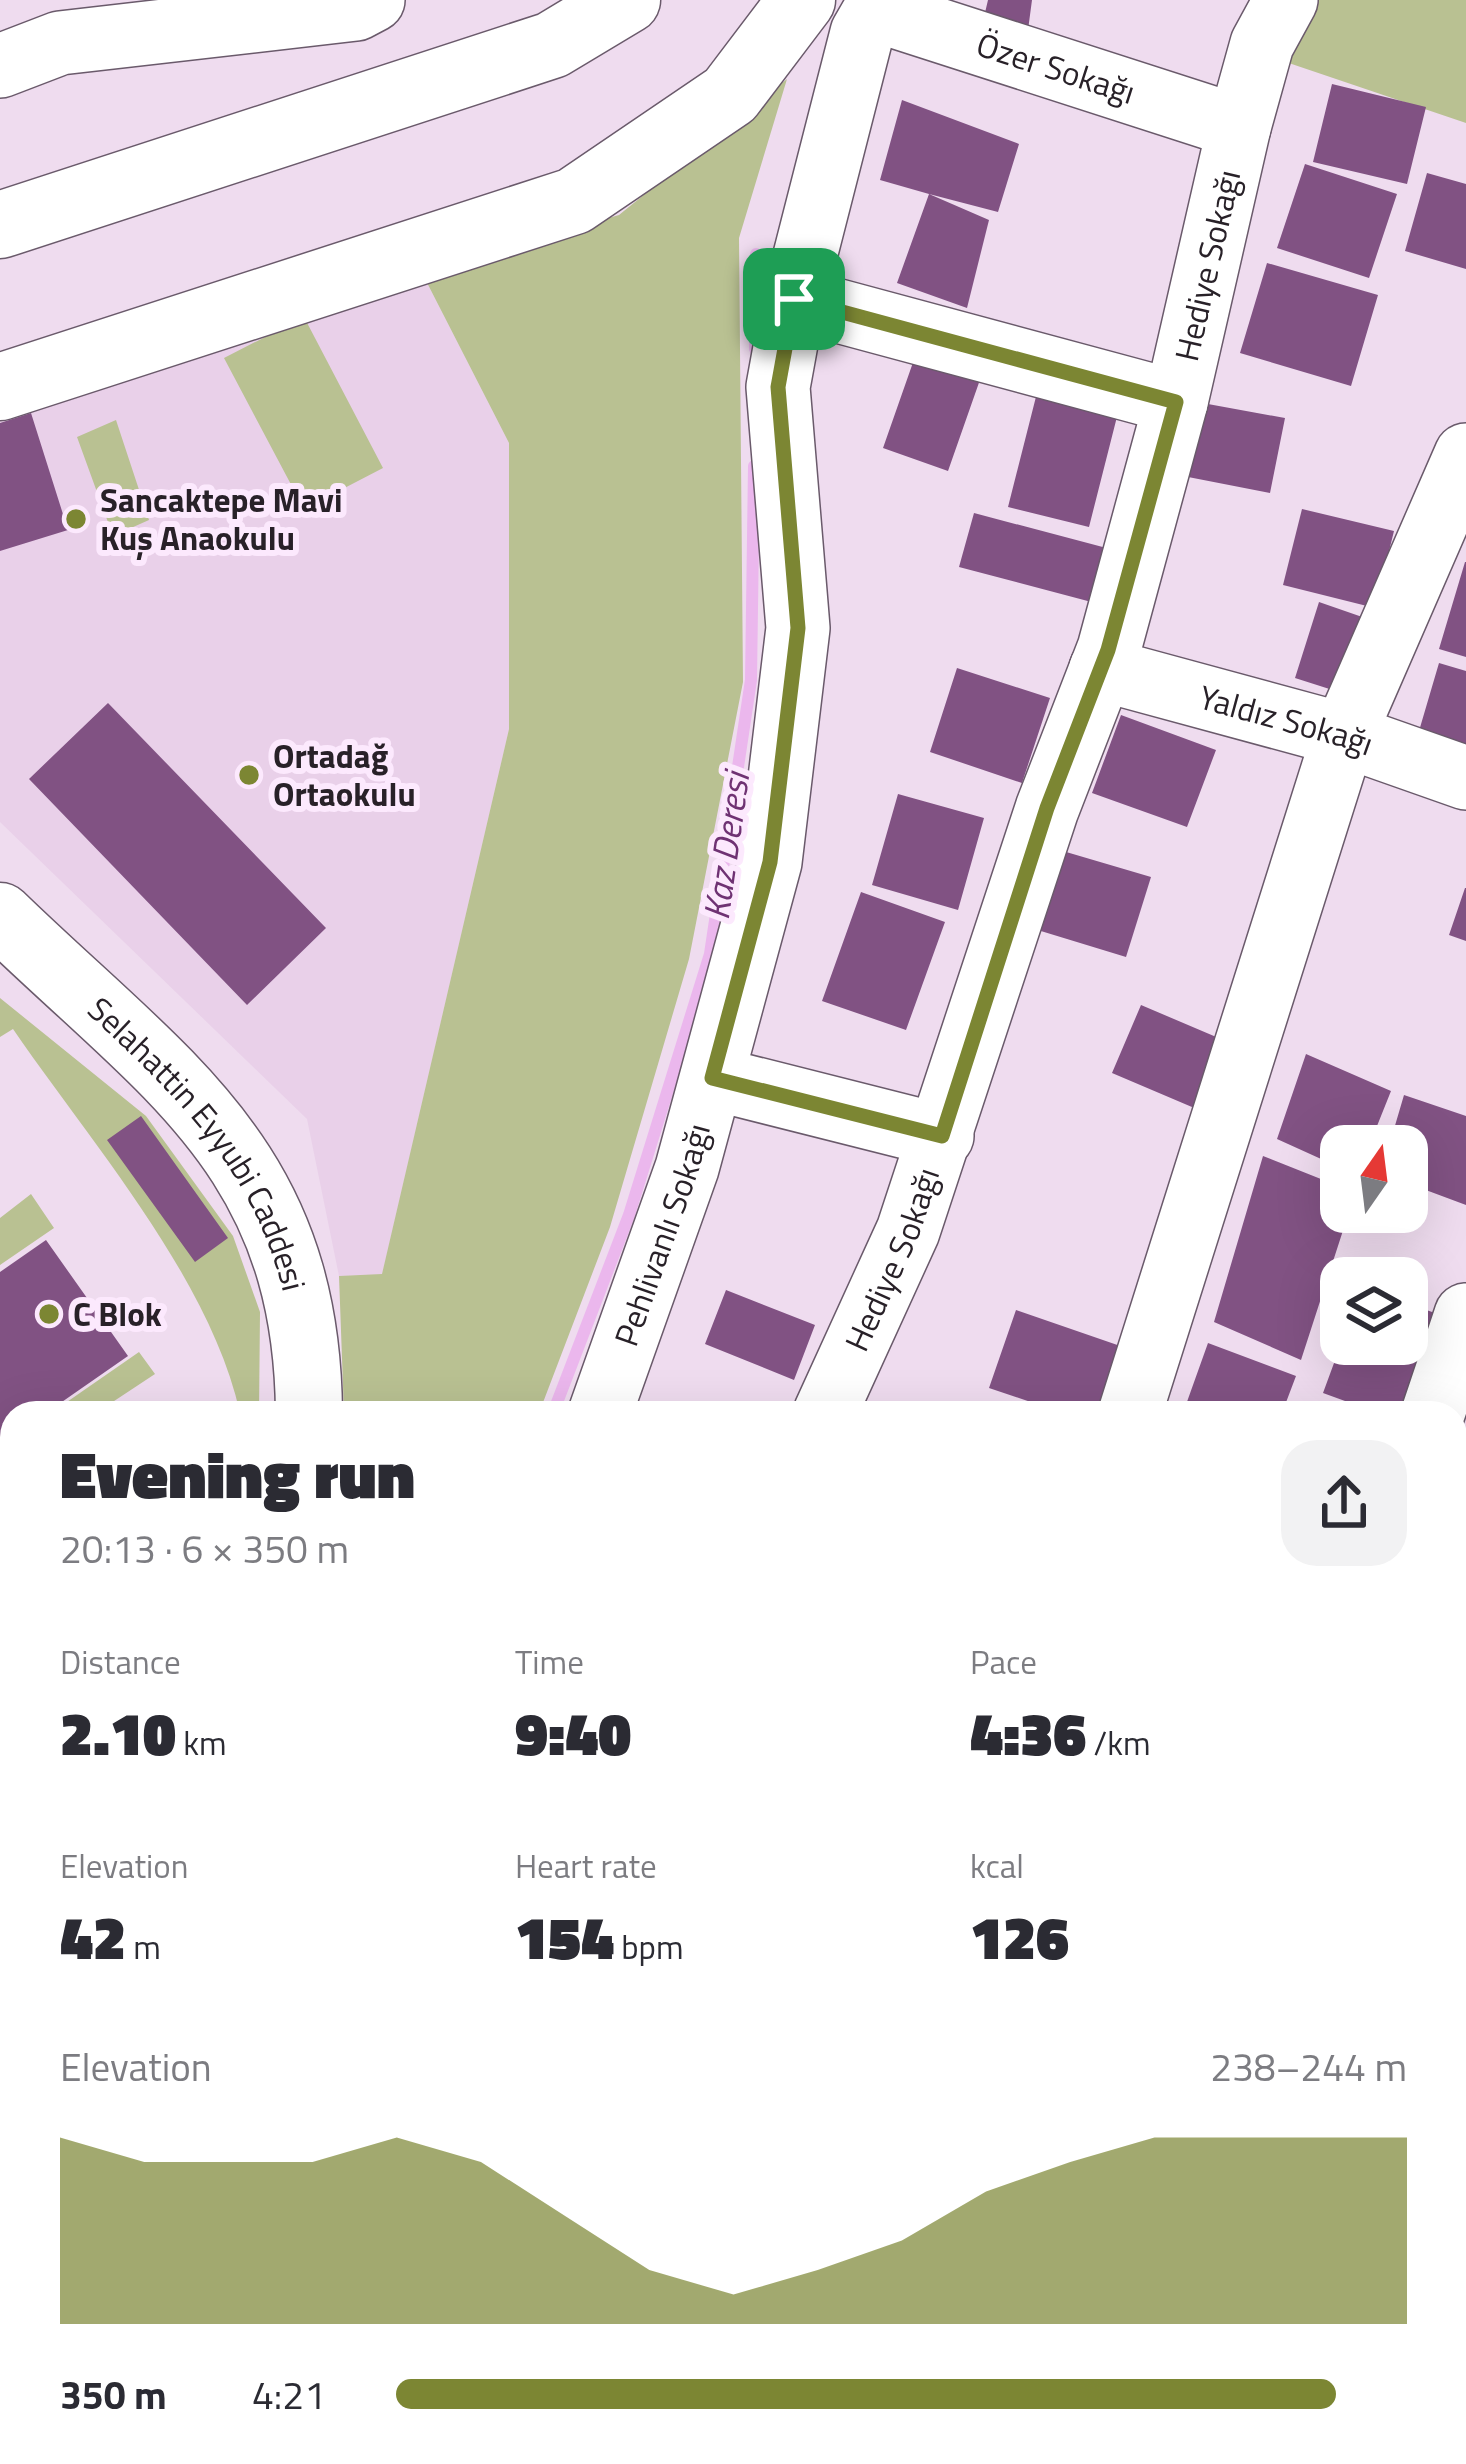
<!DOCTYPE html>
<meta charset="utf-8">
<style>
:root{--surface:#fff;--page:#f2f2f3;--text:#2b2b33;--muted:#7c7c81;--accent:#7c8633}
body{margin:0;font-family:"Titillium Web",sans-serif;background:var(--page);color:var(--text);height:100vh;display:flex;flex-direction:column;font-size:45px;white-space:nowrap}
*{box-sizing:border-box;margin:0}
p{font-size:39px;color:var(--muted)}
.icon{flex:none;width:66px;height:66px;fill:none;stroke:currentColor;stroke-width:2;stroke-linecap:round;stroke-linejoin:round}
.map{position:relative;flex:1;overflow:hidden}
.side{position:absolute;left:0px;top:1401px;width:1467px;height:1065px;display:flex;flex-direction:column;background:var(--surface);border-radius:36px 36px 0 0;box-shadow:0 12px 48px #0002}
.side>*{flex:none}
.needle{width:78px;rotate:14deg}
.buttons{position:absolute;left:1320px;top:1125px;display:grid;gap:24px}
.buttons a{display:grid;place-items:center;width:108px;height:108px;border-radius:24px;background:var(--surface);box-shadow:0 12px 48px #0002;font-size:60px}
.pin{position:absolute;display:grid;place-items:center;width:102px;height:102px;color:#fff;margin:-51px;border-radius:24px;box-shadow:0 6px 18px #0006}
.round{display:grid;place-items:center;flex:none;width:126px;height:126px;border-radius:36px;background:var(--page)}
.head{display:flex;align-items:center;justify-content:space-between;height:204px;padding:0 60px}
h1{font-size:66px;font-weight:800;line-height:90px}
.metrics{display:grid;grid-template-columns:repeat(3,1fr);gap:18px;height:204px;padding:12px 60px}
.metrics div{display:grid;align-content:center}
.metrics b{font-size:60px;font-weight:800}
.metrics small{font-size:33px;font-weight:400}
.metrics p{font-size:33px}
.chart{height:336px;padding:24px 60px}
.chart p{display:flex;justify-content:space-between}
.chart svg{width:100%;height:216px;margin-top:12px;fill:var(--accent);opacity:.7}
ul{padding:0 60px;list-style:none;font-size:39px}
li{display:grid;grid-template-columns:192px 144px 1fr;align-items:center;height:90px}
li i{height:30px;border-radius:15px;background:var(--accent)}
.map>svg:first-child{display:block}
.built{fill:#e9d0e9}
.green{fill:#b9c192}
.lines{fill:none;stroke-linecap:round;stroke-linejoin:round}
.stream{stroke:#ebb7ed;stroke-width:12}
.building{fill:#815283}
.minor-casing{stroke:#6a5a6b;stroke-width:66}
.major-casing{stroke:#6a5a6b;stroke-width:69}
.minor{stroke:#fff;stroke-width:63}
.major{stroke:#fff;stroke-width:66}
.route-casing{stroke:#fff;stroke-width:24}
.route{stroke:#7c8633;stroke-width:15}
.poi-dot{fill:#7c8633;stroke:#fce9fd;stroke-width:4.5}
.labels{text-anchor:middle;stroke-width:12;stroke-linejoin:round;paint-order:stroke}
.street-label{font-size:33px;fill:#282128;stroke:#fce9fd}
.poi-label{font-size:33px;font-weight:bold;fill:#282128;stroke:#fce9fd;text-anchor:start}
.water-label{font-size:36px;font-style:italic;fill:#6f3273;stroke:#fce9fd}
</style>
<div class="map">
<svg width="1466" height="2464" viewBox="0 0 1466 2464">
<rect width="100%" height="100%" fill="#efdcef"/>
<path class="built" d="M 421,271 L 509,443 L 509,729 L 382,1275 L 339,1276 L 307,1119 L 0,822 L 0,415 Z"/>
<path class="green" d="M 1306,0 L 1466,0 L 1466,123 L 1274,58 Z
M 787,79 L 739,238 L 743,682 L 689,959 L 610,1227 L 539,1413 L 344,1413 L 339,1276 L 382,1274 L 509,729 L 509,443 L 421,271 L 619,215 Z
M 304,317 L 383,468 L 304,509 L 224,358 Z
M 116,420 L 149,520 L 113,536 L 77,437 Z
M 0,998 L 146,1116 L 233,1236 L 260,1312 L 259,1413 L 240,1413 C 210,1278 91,1143 13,1029 L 0,1037 Z
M 31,1194 L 54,1228 L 0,1265 L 0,1218 Z
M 139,1352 L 155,1374 L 96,1413 L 51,1413 Z
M 12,2299 L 12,2454 L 102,2454 L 99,2464 L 0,2464 L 0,2324 Z"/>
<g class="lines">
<path class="stream" d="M 755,349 L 756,254
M 553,1413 L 629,1215 L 710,954 L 751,680 L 754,466
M 125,2464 L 128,2454"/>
</g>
<path class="building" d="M 988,0 L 1032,0 L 1028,30 L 984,17 Z
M 1332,84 L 1426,107 L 1407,184 L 1313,162 Z
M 902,100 L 1019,144 L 998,212 L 929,194 L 989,220 L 967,308 L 897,283 L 929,194 L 880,180 Z
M 1305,164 L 1397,194 L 1369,278 L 1277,248 Z
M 1427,173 L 1466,184 L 1466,269 L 1405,251 Z
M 1267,263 L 1378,295 L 1351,386 L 1240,353 Z
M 917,351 L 982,374 L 948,471 L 883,448 Z
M 1041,377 L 1122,397 L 1089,527 L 1008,507 Z
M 1197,402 L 1285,418 L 1270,493 L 1183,476 Z
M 31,413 L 68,530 L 0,551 L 0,423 Z
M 1302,509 L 1394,531 L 1375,608 L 1283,585 Z
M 974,513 L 1114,550 L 1099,604 L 959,567 Z
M 1465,562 L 1466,562 L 1466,657 L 1439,649 Z
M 1319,602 L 1368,619 L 1342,693 L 1295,678 Z
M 1439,663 L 1466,671 L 1466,764 L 1414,748 Z
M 957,668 L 1050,698 L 1022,783 L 930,752 Z
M 108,703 L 326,928 L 247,1005 L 29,779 Z
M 1121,715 L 1216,750 L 1187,827 L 1092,793 Z
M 898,794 L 984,818 L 958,910 L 872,885 Z
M 1056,849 L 1151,877 L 1126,957 L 1031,928 Z
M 1465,888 L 1466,888 L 1466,941 L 1449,935 Z
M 861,892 L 945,922 L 906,1030 L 822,1001 Z
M 1141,1005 L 1228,1042 L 1199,1110 L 1112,1073 Z
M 1306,1054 L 1391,1091 L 1369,1146 L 1341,1146 L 1341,1168 L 1277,1139 Z
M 1404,1095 L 1466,1116 L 1466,1205 L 1407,1183 L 1407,1146 L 1389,1146 Z
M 141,1116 L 228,1238 L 195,1262 L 107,1140 Z
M 1263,1156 L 1341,1187 L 1341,1212 L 1349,1212 L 1301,1360 L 1214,1322 Z
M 46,1240 L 128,1356 L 46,1413 L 12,1413 L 12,1437 L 0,1445 L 0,1272 Z
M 726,1290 L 815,1325 L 794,1380 L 705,1344 Z
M 1407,1303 L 1446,1317 L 1412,1413 L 1378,1413 L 1323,1393 L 1341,1344 L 1407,1344 Z
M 1016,1310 L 1129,1349 L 1107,1413 L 1063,1413 L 989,1388 Z
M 1208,1343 L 1296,1376 L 1282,1413 L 1183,1413 Z
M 1466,1438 L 1466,1505 L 1455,1501 L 1455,1466 Z
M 1455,1527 L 1466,1531 L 1466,1604 L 1455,1600 Z
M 0,1562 L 12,1580 L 12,1752 L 0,1760 Z
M 1455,1615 L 1466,1619 L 1466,1710 L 1455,1706 Z
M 1455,1723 L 1466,1726 L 1456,1776 L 1455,1776 Z
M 1466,1826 L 1466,1893 L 1455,1889 L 1455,1857 Z
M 1455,1967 L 1466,1971 L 1466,2076 L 1455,2072 Z
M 1455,2420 L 1466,2423 L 1466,2464 L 1439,2464 L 1442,2454 L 1455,2454 Z
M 364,2454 L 397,2454 L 423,2463 L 361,2464 Z
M 663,2454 L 745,2454 L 741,2464 L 659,2464 Z
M 944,2454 L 1021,2454 L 1017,2464 L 941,2464 Z
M 1132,2454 L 1235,2454 L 1231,2464 L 1129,2464 Z
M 1358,2454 L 1355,2464 L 1313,2464 L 1285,2455 Z"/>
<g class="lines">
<defs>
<g id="minor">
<path id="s1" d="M 876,10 L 1239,127"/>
<path d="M 0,66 L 60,43 L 356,9 L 373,0"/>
<path d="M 794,299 L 1176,402"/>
<path id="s2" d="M 1101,669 L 1344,735 L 1466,778"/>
<path d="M 712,1078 L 942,1136"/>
<path id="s3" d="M 600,1413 L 687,1168 L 770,862 L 798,628 L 778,387 L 794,299 L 862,33 L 881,0"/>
<path id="s4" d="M 825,1413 L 908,1231 L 1047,809 L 1109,649 L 1176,402 L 1239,127 L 1262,44 L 1286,0"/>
<path d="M 1130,1413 L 1344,735 L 1466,455"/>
<path d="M 1433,1413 L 1466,1315"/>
<path d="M 1455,2147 L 1466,2152"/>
<path d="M 1455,2252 L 1466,2220"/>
<path d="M 267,2464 L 272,2454"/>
<path d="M 460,2464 L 463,2454"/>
<path d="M 761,2464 L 765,2454"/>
<path d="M 1077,2464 L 1080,2454"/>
<path d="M 1384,2464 L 1387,2454"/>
</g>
<g id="major">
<path d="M 0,225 L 552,45 L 627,0"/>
<path d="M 0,387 L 574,201 L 730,95 L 802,0"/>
<path id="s5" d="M 0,916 C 166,1077 307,1158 309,1413"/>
<path d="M 0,2238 L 12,2214"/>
</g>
</defs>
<use href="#minor" class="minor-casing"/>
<use href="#major" class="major-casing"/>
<use href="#minor" class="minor"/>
<use href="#major" class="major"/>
</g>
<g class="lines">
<defs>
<path id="route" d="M 794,299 L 1176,402 L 1108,650 L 1047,808 L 942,1136 L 712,1078 L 770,862 L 798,628 L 778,387 Z"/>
</defs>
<use href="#route" class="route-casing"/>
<use href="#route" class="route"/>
</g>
<g class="poi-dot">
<circle cx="76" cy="519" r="12"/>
<circle cx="249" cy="775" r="12"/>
<circle cx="49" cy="1314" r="12"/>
</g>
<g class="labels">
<g class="street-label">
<text dy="12" stroke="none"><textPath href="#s1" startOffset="189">Özer Sokağı</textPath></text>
<text dy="12" stroke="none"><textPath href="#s4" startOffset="1212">Hediye Sokağı</textPath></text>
<text dy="12" stroke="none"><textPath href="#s2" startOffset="192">Yaldız Sokağı</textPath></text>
<text dy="12" stroke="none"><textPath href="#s5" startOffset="306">Selahattin Eyyubi Caddesi</textPath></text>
<text dy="12" stroke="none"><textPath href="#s3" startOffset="189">Pehlivanlı Sokağı</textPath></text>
<text dy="12" stroke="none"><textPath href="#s4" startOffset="168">Hediye Sokağı</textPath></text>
</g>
<g class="poi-label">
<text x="100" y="512">Sancaktepe Mavi<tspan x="100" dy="38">Kuş Anaokulu</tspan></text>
<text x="273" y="768">Ortadağ<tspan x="273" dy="38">Ortaokulu</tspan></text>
<text x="73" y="1326">C Blok</text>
</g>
<g class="water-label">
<text transform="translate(726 846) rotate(-82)" y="13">Kaz Deresi</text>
</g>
</g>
</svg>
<div class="buttons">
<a><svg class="needle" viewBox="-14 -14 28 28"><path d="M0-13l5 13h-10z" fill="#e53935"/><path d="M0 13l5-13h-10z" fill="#7c7c81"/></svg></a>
<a><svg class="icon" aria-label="layers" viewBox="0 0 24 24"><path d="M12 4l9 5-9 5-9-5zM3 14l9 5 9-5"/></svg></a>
</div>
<div class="pin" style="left:794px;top:299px;background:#1e9e55"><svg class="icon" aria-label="arrive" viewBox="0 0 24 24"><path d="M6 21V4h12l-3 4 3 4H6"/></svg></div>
<section class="side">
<div class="head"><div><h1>Evening run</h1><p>20:13 · 6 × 350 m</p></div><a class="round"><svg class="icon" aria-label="share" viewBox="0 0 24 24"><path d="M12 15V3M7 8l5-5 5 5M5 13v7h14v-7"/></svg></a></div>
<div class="metrics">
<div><p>Distance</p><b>2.10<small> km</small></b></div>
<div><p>Time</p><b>9:40</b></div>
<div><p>Pace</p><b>4:36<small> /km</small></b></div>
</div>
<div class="metrics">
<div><p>Elevation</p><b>42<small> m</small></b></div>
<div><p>Heart rate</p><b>154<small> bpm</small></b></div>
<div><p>kcal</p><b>126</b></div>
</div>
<div class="chart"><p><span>Elevation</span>238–244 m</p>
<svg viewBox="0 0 160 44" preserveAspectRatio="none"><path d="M0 44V6L10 11L20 11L30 11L40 6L50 11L60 22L70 33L80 38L90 33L100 27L110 17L120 11L130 6L140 6L150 6L160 6V44z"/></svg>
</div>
<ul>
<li><b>350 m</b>4:21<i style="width:93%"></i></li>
</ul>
</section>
</div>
